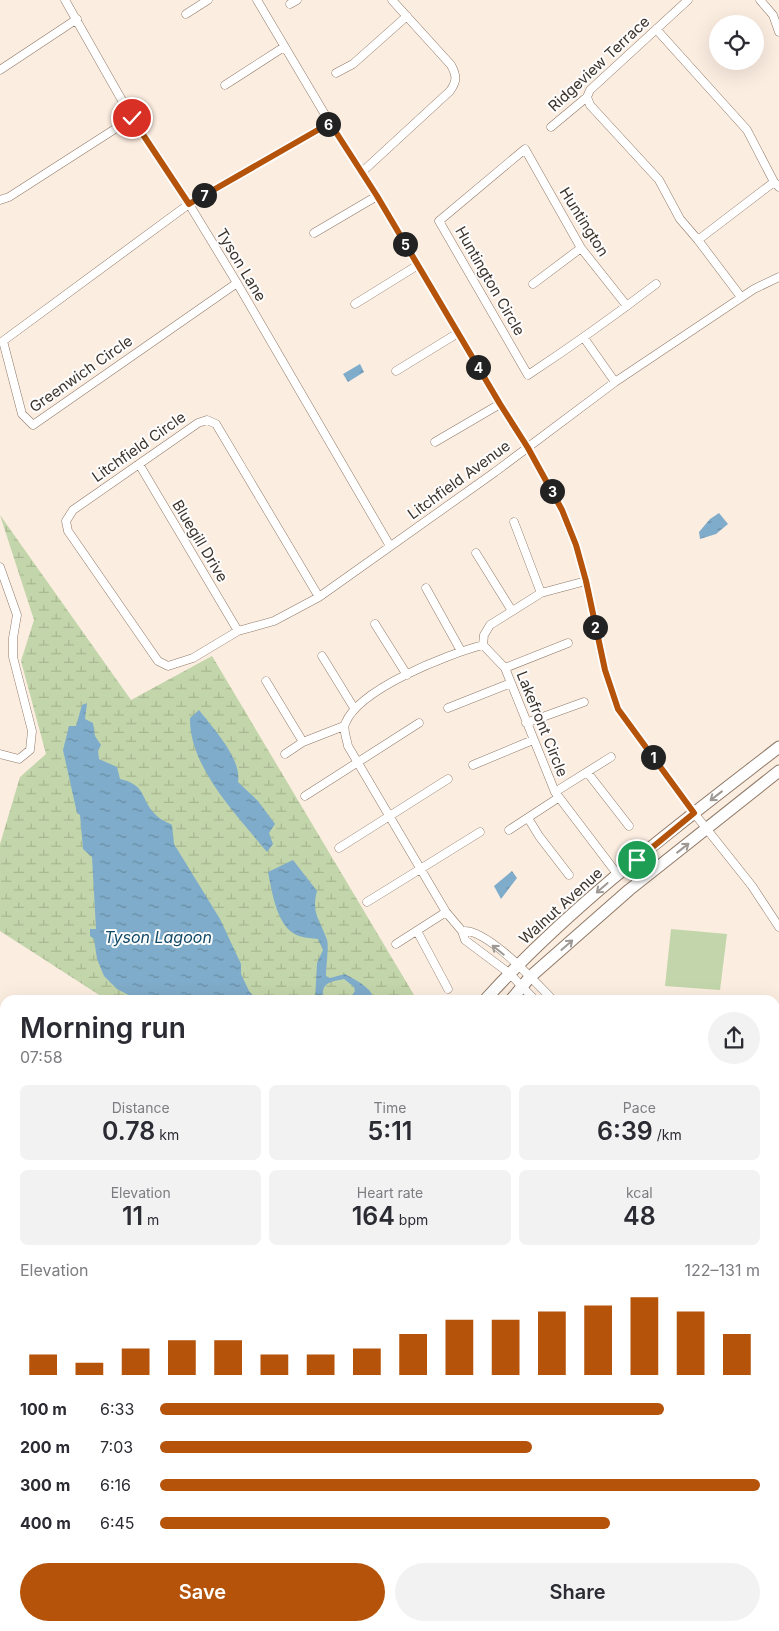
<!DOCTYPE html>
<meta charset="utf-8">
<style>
:root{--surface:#fff;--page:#f2f2f3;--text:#2b2b33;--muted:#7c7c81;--accent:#b45309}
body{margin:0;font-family:Inter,sans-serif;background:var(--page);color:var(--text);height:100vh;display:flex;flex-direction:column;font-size:19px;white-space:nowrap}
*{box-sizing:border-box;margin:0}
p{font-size:16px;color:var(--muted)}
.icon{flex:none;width:28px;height:28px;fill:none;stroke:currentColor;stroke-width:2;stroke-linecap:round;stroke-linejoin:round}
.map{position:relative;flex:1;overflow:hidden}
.sheet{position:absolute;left:0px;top:995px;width:780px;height:636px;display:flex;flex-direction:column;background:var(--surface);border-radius:15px 15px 0 0;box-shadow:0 5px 20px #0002}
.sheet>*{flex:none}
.fabs{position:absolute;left:709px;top:15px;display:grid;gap:10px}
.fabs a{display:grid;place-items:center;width:55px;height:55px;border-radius:50%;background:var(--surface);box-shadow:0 5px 20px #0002;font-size:25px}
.pin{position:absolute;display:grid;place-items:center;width:42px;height:42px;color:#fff;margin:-21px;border:2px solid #fff;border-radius:50%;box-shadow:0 1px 5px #0007}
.km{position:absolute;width:25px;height:25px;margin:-12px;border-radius:50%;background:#222;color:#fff;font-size:14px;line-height:25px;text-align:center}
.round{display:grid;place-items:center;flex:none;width:52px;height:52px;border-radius:26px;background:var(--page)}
.head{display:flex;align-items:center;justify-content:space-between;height:85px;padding:0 20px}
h1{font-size:28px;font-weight:600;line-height:38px}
.metrics{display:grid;grid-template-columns:repeat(3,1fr);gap:8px;height:85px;padding:5px 20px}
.metrics div{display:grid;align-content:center;border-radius:8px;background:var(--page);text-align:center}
.metrics b{font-size:25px;font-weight:600}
.metrics small{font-size:14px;font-weight:400}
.metrics p{font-size:14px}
.chart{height:140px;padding:10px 20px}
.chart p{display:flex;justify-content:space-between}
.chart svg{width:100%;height:90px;margin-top:5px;stroke:var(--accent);stroke-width:6}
.button{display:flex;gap:10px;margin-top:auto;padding:10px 20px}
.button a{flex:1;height:58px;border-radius:30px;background:var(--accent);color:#fff;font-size:20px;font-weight:600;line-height:58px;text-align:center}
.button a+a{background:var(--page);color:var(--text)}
ul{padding:0 20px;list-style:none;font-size:16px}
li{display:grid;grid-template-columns:80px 60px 1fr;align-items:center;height:38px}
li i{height:12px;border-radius:6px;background:var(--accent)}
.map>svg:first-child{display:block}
.built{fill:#fedfc6}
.green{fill:#c3d5aa}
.wetland{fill:url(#wetland-marsh)}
.water{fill:url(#water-ripples)}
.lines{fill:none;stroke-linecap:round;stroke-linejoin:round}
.minor-casing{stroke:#8f7967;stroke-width:9}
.secondary-casing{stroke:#8f7967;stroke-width:13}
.minor{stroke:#fff;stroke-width:8}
.secondary{stroke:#fff;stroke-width:11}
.rail{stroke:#554b43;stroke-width:3;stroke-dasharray:8 4;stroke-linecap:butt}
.oneway{stroke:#9e9995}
.route-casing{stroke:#fff;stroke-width:10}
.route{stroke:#b45309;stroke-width:6}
.labels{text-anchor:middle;stroke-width:4;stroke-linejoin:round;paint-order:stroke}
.street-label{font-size:15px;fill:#3c332b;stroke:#fdfdfd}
.water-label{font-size:16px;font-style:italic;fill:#124a69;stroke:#fdfdfd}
</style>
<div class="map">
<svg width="779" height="1631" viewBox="0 0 779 1631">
<defs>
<pattern id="wetland-marsh" width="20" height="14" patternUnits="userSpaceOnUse" patternTransform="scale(1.25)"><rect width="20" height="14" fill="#c3d5aa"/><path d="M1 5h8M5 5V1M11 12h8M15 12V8" fill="none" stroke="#a8b792"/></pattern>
<pattern id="water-ripples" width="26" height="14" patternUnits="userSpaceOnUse" patternTransform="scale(1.25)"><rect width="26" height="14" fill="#7facca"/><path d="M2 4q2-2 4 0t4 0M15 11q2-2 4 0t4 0" fill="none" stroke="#698da4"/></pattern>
</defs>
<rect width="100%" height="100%" fill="#fcede1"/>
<path class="built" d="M 0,1279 L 5,1282 L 5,1557 L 0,1553 Z"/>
<path class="green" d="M 671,929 L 727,934 L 720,990 L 665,986 Z"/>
<path class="wetland" d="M 0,515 L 131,700 L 212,656 L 417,1000 L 107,1000 L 0,931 L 0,844 L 20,777 L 46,754 L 21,661 L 34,620 Z"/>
<path class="water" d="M 360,364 L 364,372 L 348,382 L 343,374 Z
M 719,513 L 728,524 L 716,534 L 700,539 L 699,532 L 710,519 Z
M 87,703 L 85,719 L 93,723 L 95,736 L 101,745 L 98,751 L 99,759 L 117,767 L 120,779 C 147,785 140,799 155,814 C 159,819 167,822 172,825 L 174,844 L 220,919 L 241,964 L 241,974 L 249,991 L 257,1000 L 138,1000 L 117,989 L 104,976 L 97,959 L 94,939 L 90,936 L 90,929 L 96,929 L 92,857 L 83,849 L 80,815 L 77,813 L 63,750 L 69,726 L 76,726 L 82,705 Z
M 199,710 C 213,728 242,759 238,782 L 258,801 L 275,824 L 269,833 L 273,844 L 267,852 C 237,815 189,767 190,718 Z
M 293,860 L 317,891 C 311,914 320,919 327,940 C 329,944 326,968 326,976 L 330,978 L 345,974 C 355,980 372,987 374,1000 L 349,1000 L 355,991 L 354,987 L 344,979 C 329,982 320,983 324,1000 L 315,1000 L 317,963 L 323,950 L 318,939 C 312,938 305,938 299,936 C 277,929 272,892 268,872 Z
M 512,871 L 517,878 L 501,899 L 494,886 Z"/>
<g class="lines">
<defs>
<path id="minor" d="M 65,0 L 132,118 L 189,204 L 237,283 L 390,546
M 257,0 L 330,123 L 377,196 L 500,404 L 528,448 L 562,510 L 576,545 L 586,581 L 605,670 L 618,709 L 694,813 L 752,886 L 779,927
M 760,0 L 773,15 L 779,32
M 290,4 L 297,0
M 186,14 L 208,0
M 656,29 L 747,130 L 774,182 L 779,187
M 0,70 L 77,19
M 336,73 L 353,64 L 407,16
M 225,85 L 284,47
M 587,97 L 590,105 L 659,180 L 680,219 L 698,240 L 741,297
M 551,127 L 587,97 L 590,90 L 688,0
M 362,172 L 450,91 C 457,81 457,76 451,65 L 392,0
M 0,200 L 9,197 L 132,118
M 314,233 L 377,196
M 698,240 L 774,182
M 237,283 L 33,425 L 22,414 L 3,341 L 189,204 L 330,123
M 533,284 L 581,248
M 355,304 L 418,265
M 627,306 L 581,248 L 525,149 L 439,221 L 528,375 C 572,346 614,316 656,284
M 584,338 L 615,382
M 396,371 L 458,333
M 435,442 L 500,404
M 139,464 L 238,631
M 514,522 L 541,593
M 476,553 L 512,611
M 0,567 L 17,615 L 13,638 L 13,657 L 32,731 L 30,750 L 19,759 L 0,754
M 426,588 L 461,651
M 319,597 L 216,424 L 207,420 L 198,423 L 73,510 L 66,521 L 68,531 L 158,661 L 168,666 L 193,658 L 238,631 L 274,621 L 319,597 L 495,472 L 615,382 L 754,289 L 779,277
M 375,624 L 407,675
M 483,645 L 484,635 L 490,625 L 541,593 L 586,581
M 322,656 L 354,708
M 505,668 L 568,643
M 266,681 L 303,742
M 448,708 L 511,683
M 526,723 L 584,702
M 285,754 L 303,742 L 344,726
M 473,765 L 533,740
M 587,772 L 629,826
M 555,792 L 611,757
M 305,796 L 419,723
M 528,818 L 539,836 L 569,875
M 509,830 L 558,798
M 339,848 L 448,779
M 367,902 L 480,832
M 417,931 L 448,989
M 462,931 C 487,928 535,982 553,1000
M 396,944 L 446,912
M 535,1000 L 509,973 L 465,940 L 462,931 L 446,912 L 348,746 C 347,740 343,730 345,724 C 358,689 448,654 483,645 L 505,668 L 555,792 L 618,875
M 0,1171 L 5,1176
M 0,1216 L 5,1210
M 775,1218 L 779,1223
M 775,1357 L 779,1327
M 775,1370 L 779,1370
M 542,1626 L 545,1631
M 529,1631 L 536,1626"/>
<path id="secondary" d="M 485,1000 C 572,904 677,826 779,747
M 511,1000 L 530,977 L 629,890 L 779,771
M 0,1574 L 5,1577
M 0,1589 L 5,1593
M 57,1626 L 64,1631
M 78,1626 L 86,1631
M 98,1631 L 101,1626"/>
</defs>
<use href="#minor" class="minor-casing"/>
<use href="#secondary" class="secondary-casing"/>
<use href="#minor" class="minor"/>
<use href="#secondary" class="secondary"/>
<path class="rail" d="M 0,1091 L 5,1096
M 0,1112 L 5,1117
M 775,1548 L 779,1549
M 775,1557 L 779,1558"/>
</g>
<defs><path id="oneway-shaft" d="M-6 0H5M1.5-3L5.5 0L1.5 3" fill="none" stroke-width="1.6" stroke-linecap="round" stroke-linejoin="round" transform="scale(1.25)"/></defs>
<g class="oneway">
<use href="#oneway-shaft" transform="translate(716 796) rotate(142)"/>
<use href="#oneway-shaft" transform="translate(683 848) rotate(-38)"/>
<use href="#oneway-shaft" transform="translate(602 888) rotate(139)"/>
<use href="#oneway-shaft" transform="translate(567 945) rotate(-41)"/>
<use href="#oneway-shaft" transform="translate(498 950) rotate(-141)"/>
</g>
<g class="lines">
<defs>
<path id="route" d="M 132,118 L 189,204 L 330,123 L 377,196 L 500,404 L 528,448 L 562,510 L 576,545 L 586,581 L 605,670 L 618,709 L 694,813 L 637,860"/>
</defs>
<use href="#route" class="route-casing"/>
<use href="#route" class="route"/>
</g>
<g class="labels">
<g class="street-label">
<text transform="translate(599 64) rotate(-43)" y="5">Ridgeview Terrace</text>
<text transform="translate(584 222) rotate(58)" y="5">Huntington</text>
<text transform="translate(241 265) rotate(59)" y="5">Tyson Lane</text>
<text transform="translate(490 281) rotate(60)" y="5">Huntington Circle</text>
<text transform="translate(81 374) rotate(-35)" y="5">Greenwich Circle</text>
<text transform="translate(139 447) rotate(-35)" y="5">Litchfield Circle</text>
<text transform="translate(459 480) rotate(-36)" y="5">Litchfield Avenue</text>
<text transform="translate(200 541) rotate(59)" y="5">Bluegill Drive</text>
<text transform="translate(542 724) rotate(68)" y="5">Lakefront Circle</text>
<text transform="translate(561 906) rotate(-42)" y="5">Walnut Avenue</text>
</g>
<g class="water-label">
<text x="158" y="943">Tyson Lagoon</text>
</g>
</g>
</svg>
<div class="fabs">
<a><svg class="icon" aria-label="locate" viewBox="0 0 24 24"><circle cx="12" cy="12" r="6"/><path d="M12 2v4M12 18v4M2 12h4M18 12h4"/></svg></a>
</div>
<div class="pin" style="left:637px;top:860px;background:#1e9e55"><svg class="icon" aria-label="arrive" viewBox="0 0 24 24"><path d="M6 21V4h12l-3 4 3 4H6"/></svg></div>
<div class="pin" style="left:132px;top:118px;background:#d93025"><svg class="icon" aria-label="check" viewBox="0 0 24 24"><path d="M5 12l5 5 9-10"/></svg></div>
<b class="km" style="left:653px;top:757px">1</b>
<b class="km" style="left:595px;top:627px">2</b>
<b class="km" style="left:552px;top:491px">3</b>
<b class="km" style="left:478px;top:367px">4</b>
<b class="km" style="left:405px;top:244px">5</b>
<b class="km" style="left:328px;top:124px">6</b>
<b class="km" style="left:204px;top:195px">7</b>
<section class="sheet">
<div class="head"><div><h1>Morning run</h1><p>07:58</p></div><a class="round"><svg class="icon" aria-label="share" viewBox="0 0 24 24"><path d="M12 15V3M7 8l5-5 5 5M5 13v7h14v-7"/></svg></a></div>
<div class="metrics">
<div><p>Distance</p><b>0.78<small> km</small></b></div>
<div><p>Time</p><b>5:11</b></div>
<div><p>Pace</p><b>6:39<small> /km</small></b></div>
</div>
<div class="metrics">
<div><p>Elevation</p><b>11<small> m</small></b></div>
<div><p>Heart rate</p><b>164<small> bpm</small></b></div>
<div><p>kcal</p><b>48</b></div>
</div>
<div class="chart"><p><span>Elevation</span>122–131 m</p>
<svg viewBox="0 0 160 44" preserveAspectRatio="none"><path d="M5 44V34M15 44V38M25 44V31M35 44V27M45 44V27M55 44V34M65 44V34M75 44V31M85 44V24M95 44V17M105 44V17M115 44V13M125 44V10M135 44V6M145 44V13M155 44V24"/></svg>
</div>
<ul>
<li><b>100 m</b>6:33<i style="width:84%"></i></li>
<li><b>200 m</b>7:03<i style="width:62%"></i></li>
<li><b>300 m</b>6:16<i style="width:100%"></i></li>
<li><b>400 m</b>6:45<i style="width:75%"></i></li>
</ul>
<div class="button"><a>Save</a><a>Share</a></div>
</section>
</div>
